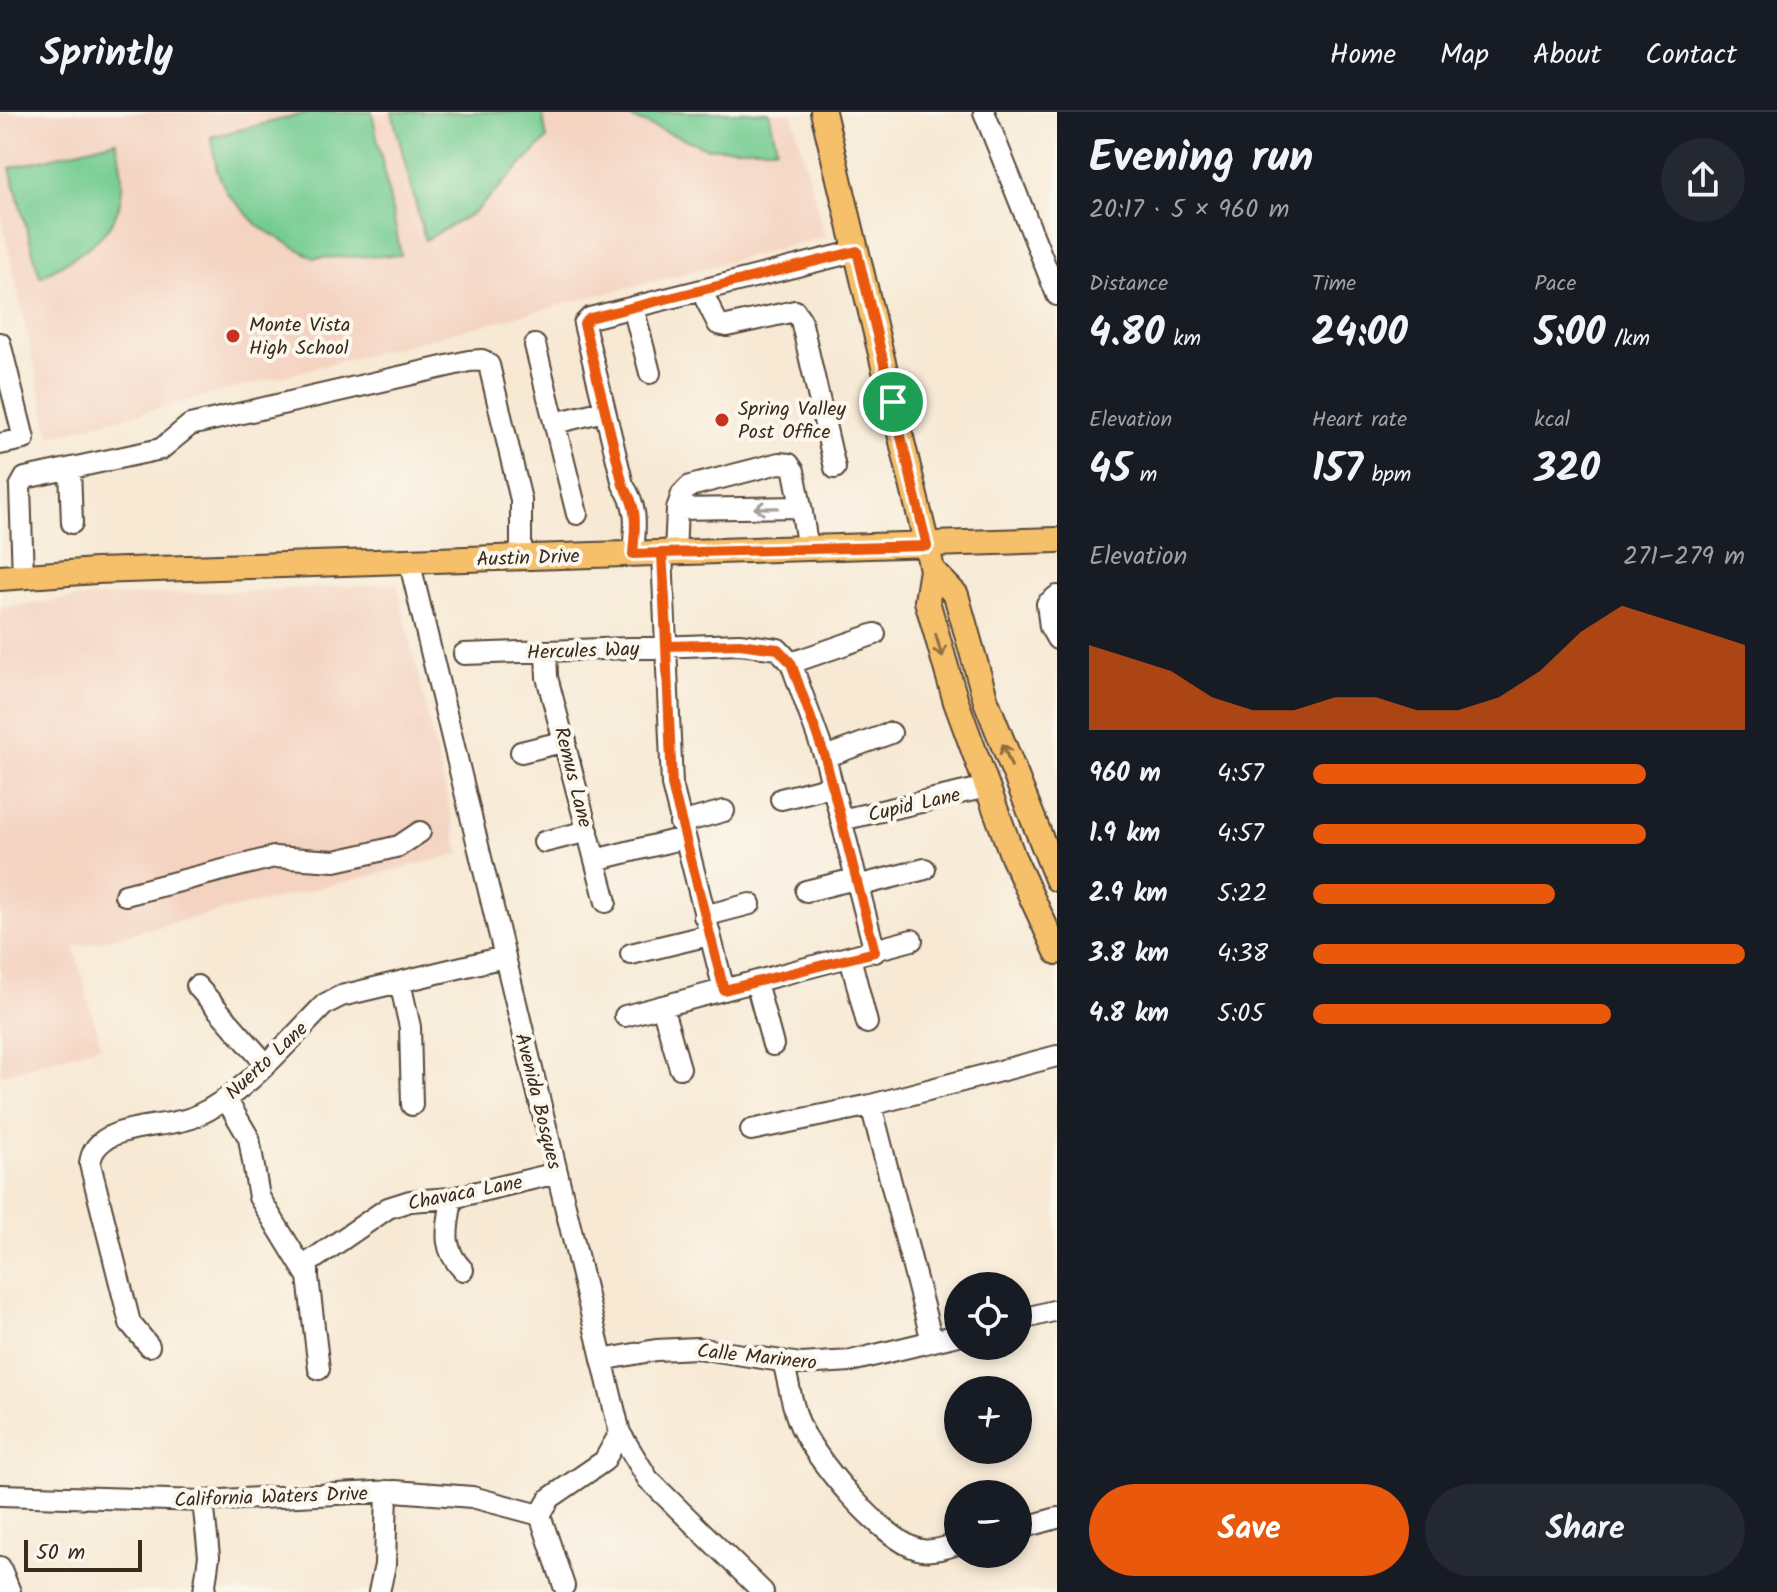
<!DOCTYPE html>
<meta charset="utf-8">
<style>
:root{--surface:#171b24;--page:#242831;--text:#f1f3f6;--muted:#9ea1a6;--line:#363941;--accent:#ea580c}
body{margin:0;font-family:Kalam,sans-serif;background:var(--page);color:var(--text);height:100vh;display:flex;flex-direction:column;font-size:30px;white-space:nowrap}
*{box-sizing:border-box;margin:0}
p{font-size:26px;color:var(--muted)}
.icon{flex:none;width:44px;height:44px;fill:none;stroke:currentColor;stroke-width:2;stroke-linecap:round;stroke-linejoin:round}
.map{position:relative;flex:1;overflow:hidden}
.details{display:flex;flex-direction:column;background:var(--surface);width:720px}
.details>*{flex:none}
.controls{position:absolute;left:944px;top:1160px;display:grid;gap:16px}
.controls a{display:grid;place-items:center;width:88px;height:88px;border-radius:50%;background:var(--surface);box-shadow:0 4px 12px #0003;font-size:40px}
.scale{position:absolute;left:24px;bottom:20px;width:118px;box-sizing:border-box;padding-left:8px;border:4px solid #3b2a1e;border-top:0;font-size:22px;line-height:28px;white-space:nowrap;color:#3b2a1e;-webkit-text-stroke:6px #fbf7ec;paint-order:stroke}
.pin{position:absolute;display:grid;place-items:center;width:68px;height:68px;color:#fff;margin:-34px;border:4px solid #fff;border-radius:50%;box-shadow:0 2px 8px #0007}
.round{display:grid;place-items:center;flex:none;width:84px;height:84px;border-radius:42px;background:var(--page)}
.headline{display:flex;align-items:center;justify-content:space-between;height:136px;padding:0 32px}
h1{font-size:44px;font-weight:800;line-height:60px}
.metrics{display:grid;grid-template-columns:repeat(3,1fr);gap:12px;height:136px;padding:8px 32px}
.metrics div{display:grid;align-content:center}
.metrics b{font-size:40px;font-weight:800}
.metrics small{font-size:22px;font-weight:400}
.metrics p{font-size:22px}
.chart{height:224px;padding:16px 32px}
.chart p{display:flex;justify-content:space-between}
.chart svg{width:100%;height:144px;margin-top:8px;fill:var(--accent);opacity:.7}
.button{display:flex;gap:16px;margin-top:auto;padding:16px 32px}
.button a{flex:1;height:92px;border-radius:48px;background:var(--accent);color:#fff;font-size:32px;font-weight:800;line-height:92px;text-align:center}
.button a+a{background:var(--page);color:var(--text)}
ul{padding:0 32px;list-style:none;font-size:26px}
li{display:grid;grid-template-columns:128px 96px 1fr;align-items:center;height:60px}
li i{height:20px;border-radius:10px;background:var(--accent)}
header{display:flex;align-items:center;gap:48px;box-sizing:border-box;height:112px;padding:0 40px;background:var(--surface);border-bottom:2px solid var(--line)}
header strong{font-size:38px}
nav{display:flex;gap:44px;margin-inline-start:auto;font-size:28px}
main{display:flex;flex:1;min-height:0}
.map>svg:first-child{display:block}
.built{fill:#f4d3c1}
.green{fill:#75cc92;stroke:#587b58;stroke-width:2}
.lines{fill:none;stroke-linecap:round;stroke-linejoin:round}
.minor-casing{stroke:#574739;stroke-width:24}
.major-casing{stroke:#574739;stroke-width:28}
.minor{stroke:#fff;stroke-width:20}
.major{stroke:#f6c06b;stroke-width:24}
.oneway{stroke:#a79f9a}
.oneway2{stroke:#8f6e41}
.route-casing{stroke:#fff;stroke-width:16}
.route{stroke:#ea580c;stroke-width:10}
.poi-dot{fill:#c8321e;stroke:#fbf7ec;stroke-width:3}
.labels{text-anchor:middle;stroke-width:8;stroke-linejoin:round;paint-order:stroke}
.poi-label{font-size:20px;fill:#3b2a1e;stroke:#fbf7ec;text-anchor:start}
.street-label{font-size:20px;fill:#3b2a1e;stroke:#fbf7ec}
</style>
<header>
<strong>Sprintly</strong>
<nav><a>Home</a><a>Map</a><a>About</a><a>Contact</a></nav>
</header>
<main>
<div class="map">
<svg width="1057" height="1480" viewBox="0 0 1057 1480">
<rect width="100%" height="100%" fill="#fbf7ec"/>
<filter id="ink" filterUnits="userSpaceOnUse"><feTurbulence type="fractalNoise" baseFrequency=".0125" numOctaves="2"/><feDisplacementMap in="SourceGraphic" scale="16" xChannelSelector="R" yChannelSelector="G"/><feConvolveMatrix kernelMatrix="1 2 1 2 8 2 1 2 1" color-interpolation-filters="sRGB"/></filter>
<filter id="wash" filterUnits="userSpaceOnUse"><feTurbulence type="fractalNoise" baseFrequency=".006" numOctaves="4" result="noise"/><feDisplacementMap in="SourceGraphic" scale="32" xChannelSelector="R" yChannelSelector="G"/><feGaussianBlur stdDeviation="1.8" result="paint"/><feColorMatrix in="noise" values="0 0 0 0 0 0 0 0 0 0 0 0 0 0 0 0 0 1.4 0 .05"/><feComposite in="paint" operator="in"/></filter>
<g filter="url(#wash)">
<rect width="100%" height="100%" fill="#f7e9d4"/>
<path class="built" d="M 0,0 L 792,0 L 825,125 L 50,324 L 0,99 Z
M 397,472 L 460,742 L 74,835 L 101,933 L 0,963 L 0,496 L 76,486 Z"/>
<path class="green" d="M 311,0 L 372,0 L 401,143 L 314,146 L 259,115 L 227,81 L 217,59 L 211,25 Z
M 392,0 L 542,0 L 547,27 L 474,101 L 425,128 Z
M 625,0 L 769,0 L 777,36 L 707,36 L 634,7 Z
M 116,29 C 136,109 105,129 40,165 L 10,56 Z"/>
</g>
<g filter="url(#ink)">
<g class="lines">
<defs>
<path id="minor" d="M 984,0 L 1057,183
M 701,178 L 718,212 L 727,214 L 795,199 L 801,208 L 835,356
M 633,195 L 650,261
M 0,231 L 24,327 L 0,332
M 535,233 L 577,402
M 555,311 L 604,299
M 70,357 L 72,411
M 677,397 L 682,382 L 690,374 L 779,351 L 789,352 L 794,359 L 801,395
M 662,441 L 672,673 L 724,878
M 675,441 L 677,397 L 801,395 L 808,437
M 633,442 C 635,416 639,396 623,373 L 584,212 L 590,206 L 857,139
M 409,448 L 620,1321 L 648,1367 L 763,1480
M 23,465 L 20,375 L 25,366 L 161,337 L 190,313 L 469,249 L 482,248 L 489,253 L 521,388 L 521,445
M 1057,484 L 1047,492 L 1050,515 L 1057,527
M 546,540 L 547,565 L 606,790
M 464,542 L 739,532 L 778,537 L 791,551 L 825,645 L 875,840
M 791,551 L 875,522
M 521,640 L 566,629
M 825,645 L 891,621
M 781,687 L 832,674
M 841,708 L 987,675
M 680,711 L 724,699
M 544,730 L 588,719
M 595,748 L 684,726
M 857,774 L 925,757
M 806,779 L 855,767
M 125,783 L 274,745 L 335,749 L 371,741 L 399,734 L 420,720
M 704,804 L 750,792
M 631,842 L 709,823
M 850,845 L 867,911
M 400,870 L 410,915 L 412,993
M 756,870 L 773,933
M 197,874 L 265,951
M 662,894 L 680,956
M 625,904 L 912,828
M 226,987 L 249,1026 L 259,1085 L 308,1165 L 319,1257
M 871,993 L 1057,944
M 751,1018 L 871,993 L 932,1229
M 452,1086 C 448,1116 440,1134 463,1158
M 308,1165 L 308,1151 L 388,1096 L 410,1089 L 452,1086 L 557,1061
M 1018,1208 L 1057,1198
M 149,1234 L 130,1211 L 90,1052 C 94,1009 164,1018 194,1005 C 246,982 286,931 325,892 L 341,884 L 504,845
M 602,1248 L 656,1238 L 697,1236 L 801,1252 L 851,1249 L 958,1223
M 783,1249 C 788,1268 791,1289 798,1308 C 810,1343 886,1433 922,1438 C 934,1440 947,1435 958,1432
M 0,1383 L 203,1389 L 395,1379 L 472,1385 L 540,1403
M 203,1389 L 209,1444 L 204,1480
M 540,1403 L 550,1386 L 604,1349 L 620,1321
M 540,1403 L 564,1474
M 1018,1417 L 1057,1406
M 0,1455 L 10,1480
M 379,1480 L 385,1453 L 387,1379"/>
<path id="major" d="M 823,0 L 927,434 L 932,458 L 927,489 L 956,590 L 1013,745 L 1057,840
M 932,458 L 956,483 L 986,589 L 1057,767
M 0,466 L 96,459 L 1057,428"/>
</defs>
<use href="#minor" class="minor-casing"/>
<use href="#major" class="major-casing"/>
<use href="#minor" class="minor"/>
<use href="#major" class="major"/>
</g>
<defs><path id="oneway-shaft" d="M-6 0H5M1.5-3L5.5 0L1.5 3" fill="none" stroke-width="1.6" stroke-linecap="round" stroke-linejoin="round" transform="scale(2)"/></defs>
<use class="oneway" href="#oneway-shaft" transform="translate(766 396) rotate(179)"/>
<g class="oneway2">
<use href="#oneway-shaft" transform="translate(939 534) rotate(74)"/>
<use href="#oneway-shaft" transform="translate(1007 643) rotate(-111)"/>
</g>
</g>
<g class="lines" filter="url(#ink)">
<defs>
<path id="route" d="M 893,290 L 927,434 L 662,441 L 668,534 L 739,532 L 778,537 L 791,551 L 825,645 L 875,840 L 724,878 L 672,673 L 662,441 L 633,442 C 635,416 639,396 623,373 L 584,212 L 590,206 L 857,139 L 893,290"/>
</defs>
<use href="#route" class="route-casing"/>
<use href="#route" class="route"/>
</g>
<g class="poi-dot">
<circle cx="233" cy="224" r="8"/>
<circle cx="722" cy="308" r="8"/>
</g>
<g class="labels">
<g class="poi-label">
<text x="249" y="219">Monte Vista<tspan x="249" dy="23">High School</tspan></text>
<text x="738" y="303">Spring Valley<tspan x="738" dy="23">Post Office</tspan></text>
</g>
<g class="street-label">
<text transform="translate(528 445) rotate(-2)" y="7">Austin Drive</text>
<text transform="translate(583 538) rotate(-2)" y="7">Hercules Way</text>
<text transform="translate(574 665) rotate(76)" y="7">Remus Lane</text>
<text transform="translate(914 692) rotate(-13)" y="7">Cupid Lane</text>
<text transform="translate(266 948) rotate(-43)" y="7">Nuerto Lane</text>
<text transform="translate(539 989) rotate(76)" y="7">Avenida Bosques</text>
<text transform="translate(465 1080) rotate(-11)" y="7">Chavaca Lane</text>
<text transform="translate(757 1244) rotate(6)" y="7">Calle Marinero</text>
<text transform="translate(271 1384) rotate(-2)" y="7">California Waters Drive</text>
</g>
</g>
</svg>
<div class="controls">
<a><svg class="icon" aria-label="locate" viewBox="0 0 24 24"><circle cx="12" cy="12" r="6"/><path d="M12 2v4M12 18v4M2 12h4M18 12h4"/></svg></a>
<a>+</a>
<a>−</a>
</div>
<div class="scale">50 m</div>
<div class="pin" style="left:893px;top:290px;background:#1e9e55"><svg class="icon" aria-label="arrive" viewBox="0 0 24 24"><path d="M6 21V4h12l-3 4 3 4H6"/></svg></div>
</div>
<section class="details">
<div class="headline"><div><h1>Evening run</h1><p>20:17 · 5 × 960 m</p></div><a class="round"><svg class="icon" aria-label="share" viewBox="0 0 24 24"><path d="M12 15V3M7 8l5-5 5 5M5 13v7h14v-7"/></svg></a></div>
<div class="metrics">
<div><p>Distance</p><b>4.80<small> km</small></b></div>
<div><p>Time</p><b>24:00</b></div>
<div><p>Pace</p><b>5:00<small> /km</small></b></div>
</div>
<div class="metrics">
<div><p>Elevation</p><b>45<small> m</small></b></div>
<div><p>Heart rate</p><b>157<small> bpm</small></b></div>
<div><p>kcal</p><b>320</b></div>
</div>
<div class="chart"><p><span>Elevation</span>271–279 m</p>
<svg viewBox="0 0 160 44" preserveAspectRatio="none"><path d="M0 44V18L10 22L20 26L30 34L40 38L50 38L60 34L70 34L80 38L90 38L100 34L110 26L120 14L130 6L140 10L150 14L160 18V44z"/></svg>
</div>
<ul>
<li><b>960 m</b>4:57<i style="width:77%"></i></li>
<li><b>1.9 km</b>4:57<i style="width:77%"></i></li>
<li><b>2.9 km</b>5:22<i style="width:56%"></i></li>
<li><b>3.8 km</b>4:38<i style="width:100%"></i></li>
<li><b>4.8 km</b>5:05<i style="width:69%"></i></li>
</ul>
<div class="button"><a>Save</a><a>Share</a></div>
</section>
</main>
